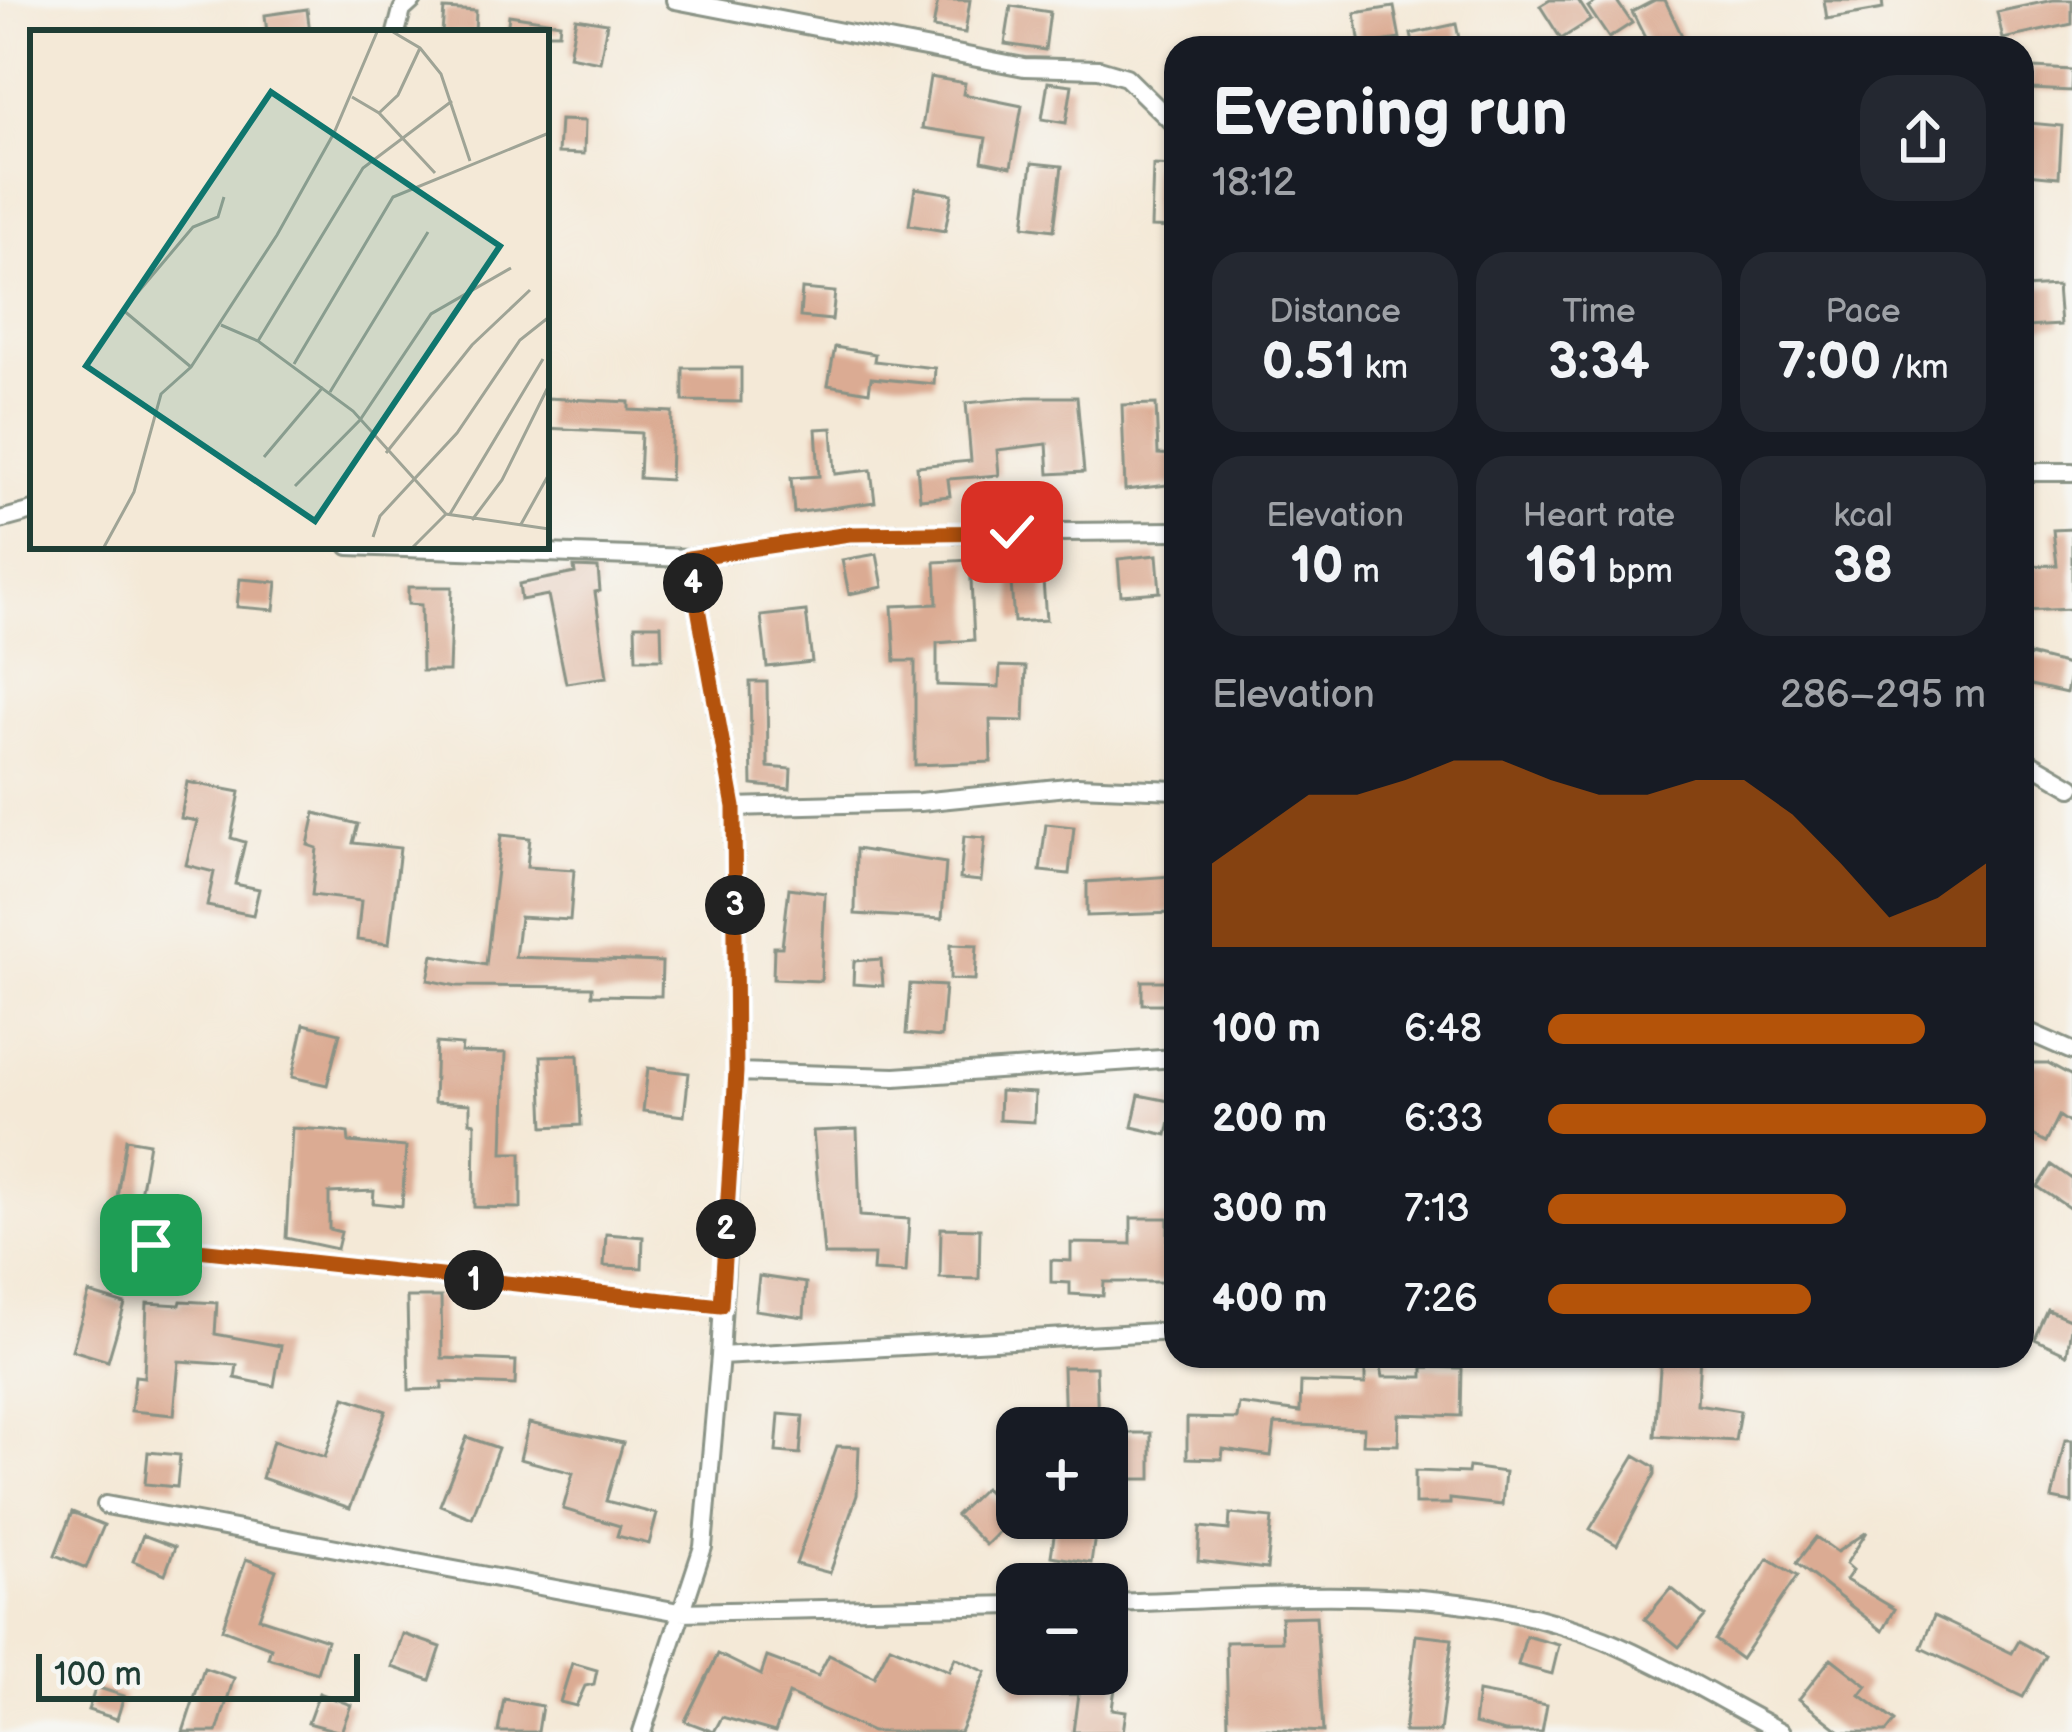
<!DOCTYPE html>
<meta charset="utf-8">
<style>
:root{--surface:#171b24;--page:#242831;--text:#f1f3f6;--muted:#9ea1a6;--accent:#b45309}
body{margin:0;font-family:"Balsamiq Sans",sans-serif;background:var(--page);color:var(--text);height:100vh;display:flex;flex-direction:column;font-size:45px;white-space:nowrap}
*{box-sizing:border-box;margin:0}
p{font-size:39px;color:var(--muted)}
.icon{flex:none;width:66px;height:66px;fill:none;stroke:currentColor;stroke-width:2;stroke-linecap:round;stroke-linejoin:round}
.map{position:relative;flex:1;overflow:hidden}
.details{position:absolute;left:1164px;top:36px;width:870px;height:1332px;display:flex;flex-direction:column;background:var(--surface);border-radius:36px;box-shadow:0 3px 9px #0004}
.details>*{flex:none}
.fabs{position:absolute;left:996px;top:1407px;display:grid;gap:24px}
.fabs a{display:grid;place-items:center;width:132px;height:132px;border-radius:24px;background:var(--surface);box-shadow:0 3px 9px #0004;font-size:60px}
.scale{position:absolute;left:36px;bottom:30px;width:324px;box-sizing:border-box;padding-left:12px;border:6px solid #1f3d34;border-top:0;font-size:33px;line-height:42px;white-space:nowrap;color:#1f3d34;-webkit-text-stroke:9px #f6f6f2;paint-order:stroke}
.pin{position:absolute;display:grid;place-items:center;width:102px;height:102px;color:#fff;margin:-51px;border-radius:24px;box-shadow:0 6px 18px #0006}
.km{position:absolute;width:60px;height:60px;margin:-30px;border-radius:50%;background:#222;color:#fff;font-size:33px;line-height:60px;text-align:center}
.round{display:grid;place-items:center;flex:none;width:126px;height:126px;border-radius:36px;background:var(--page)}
.head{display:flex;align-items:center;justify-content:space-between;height:204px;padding:0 48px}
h1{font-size:66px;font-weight:600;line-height:90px}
.figures{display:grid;grid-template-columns:repeat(3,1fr);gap:18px;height:204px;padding:12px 48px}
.figures div{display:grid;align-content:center;border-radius:30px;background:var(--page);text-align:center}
.figures b{font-size:51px;font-weight:600}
.figures small{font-size:33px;font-weight:400}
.figures p{font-size:33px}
.chart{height:336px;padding:24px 48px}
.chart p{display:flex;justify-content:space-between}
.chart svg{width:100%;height:216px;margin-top:12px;fill:var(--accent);opacity:.7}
ul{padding:0 48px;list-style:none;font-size:39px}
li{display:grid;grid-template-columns:192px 144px 1fr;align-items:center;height:90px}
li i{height:30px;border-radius:15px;background:var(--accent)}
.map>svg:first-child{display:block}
.building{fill:#dbab93}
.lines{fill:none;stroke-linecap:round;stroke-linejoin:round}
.street-casing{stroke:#8a9386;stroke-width:22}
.street{stroke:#fff;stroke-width:16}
.route-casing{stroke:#fff;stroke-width:24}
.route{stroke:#b45309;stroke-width:15}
.inset-road{fill:none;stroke:#9fa496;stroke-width:3}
.view{fill:#0f766e;fill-opacity:0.15;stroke:#0f766e;stroke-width:6}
.inset-edge{fill:none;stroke:#1f3d34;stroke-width:6}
</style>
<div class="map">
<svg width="2072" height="1732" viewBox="0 0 2072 1732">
<rect width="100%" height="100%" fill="#f6f6f2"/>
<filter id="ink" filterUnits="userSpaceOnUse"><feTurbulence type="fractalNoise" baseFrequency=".00833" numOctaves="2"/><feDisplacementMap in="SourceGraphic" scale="24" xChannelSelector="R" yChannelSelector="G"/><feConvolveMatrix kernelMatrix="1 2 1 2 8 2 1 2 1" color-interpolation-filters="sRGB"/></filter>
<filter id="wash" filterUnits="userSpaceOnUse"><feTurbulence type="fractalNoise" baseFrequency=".004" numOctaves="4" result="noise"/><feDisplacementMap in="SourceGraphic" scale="48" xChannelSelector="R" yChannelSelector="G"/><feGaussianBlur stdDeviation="2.7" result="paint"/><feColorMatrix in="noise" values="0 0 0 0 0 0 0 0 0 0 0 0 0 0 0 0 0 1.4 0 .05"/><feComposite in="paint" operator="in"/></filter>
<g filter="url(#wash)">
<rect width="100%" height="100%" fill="#f4e9d7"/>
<g id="blocks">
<path class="building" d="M 938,0 L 970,0 L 965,33 L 933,28 Z
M 1550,0 L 1578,0 L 1591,20 L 1561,39 L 1540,6 Z
M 1599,0 L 1616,0 L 1632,23 L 1609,38 L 1588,7 Z
M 1655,0 L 1665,0 L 1685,42 L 1650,48 L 1632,12 Z
M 1824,0 L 1882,0 L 1883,9 L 1827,19 Z
M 2053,0 L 2072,0 L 2072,24 L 2003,39 L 1997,12 Z
M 1011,6 L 1050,12 L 1045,50 L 1005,44 Z
M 1394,7 L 1400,39 L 1360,45 L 1355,13 Z
M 307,9 L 310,33 L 267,33 L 265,15 Z
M 444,9 L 476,11 L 475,33 L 442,33 Z
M 509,15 L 560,23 L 559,33 L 507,33 Z
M 576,18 L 607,23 L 600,62 L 569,56 Z
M 1456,24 L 1461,48 L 1414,48 L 1411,34 Z
M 2033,68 L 2072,70 L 2071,91 L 2032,89 Z
M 930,77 L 965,83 L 963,94 L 1022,106 L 1011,167 L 982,161 L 986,138 L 922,128 Z
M 1048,82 L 1072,85 L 1066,123 L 1042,119 Z
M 560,120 L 585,121 L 584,154 L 558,153 Z
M 2029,123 L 2062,126 L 2059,177 L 2026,174 Z
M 1032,163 L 1062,166 L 1054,230 L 1024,226 Z
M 1153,165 L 1176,166 L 1176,228 L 1151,227 Z
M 915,188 L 952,194 L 945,231 L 909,225 Z
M 2057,286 L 2060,325 L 2026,327 L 2024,288 Z
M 802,289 L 835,292 L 832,320 L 800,317 Z
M 835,347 L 875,354 L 874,361 L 935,368 L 934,384 L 871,378 L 869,392 L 828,385 Z
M 683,368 L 741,368 L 741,402 L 683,401 Z
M 1027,397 L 1077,397 L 1084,472 L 1049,474 L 1047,444 L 997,450 L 999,475 L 948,479 L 950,496 L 920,499 L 917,466 L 971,461 L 966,403 Z
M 546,398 L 629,402 L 629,410 L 672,412 L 670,480 L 639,478 L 641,433 L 546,428 Z
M 1156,404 L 1158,454 L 1176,455 L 1176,484 L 1125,490 L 1122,405 Z
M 832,428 L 835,474 L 871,470 L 875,502 L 794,513 L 791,478 L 819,476 L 816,429 Z
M 2072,529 L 2072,609 L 2022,611 L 2022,566 L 2057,565 L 2053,530 Z
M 877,554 L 883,587 L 849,594 L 842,560 Z
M 1157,555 L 1160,592 L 1121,595 L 1118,559 Z
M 970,560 L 974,640 L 937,643 L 937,685 L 999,687 L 1000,666 L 1026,667 L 1024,721 L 990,720 L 991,762 L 915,765 L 915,661 L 895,661 L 892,606 L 937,604 L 935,562 Z
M 574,567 L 598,568 L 600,591 L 595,592 L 607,677 L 566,683 L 548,595 L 521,600 L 519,584 L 575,573 Z
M 1042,568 L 1046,620 L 1014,622 L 1010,570 Z
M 240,579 L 277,582 L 274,610 L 237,607 Z
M 408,587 L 452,587 L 449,671 L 422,671 L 421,605 L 408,604 Z
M 806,611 L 812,662 L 767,667 L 761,616 Z
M 635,625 L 661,625 L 662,659 L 636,659 Z
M 2029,655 L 2072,666 L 2066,693 L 2023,683 Z
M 750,682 L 767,682 L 768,767 L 791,769 L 790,789 L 752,785 Z
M 187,782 L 240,792 L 231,838 L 245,842 L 235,884 L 259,889 L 253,915 L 207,906 L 214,872 L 186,865 L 197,821 L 181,818 Z
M 315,813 L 358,824 L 353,843 L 400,848 L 389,944 L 357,940 L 361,901 L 312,895 L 317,848 L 308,845 Z
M 1046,824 L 1074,827 L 1069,874 L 1040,871 Z
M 501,835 L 530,838 L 527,867 L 574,870 L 570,920 L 520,917 L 515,957 L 662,962 L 661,996 L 592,995 L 592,987 L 457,986 L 428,980 L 433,955 L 486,965 Z
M 964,836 L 985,838 L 981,881 L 960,879 Z
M 856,849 L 946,863 L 942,919 L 855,914 Z
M 1172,876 L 1174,913 L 1087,916 L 1087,882 Z
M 789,888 L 825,893 L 821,981 L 773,979 L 774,947 L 782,947 Z
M 951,944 L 977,945 L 975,980 L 950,979 Z
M 881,959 L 883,986 L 853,984 L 854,961 Z
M 1142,981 L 1176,981 L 1176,1004 L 1142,1004 Z
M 910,984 L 945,986 L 941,1037 L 906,1034 Z
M 304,1024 L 340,1033 L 327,1085 L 292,1077 Z
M 436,1043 L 462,1045 L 461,1052 L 506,1053 L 503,1153 L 521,1153 L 521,1208 L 474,1207 L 475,1123 L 470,1122 L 470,1104 L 434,1102 Z
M 578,1055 L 581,1125 L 544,1127 L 541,1056 Z
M 2022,1063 L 2048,1063 L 2072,1076 L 2072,1125 L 2059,1116 L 2046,1142 L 2022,1129 Z
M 648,1068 L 689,1073 L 684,1116 L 643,1111 Z
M 1000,1091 L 1035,1093 L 1034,1122 L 999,1120 Z
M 1139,1095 L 1174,1102 L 1167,1135 L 1132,1127 Z
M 292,1128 L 329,1130 L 348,1133 L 349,1142 L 406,1147 L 402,1206 L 373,1203 L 374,1191 L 329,1193 L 329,1229 L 341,1232 L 337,1249 L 286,1238 Z
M 857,1129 L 860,1216 L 909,1219 L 906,1273 L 873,1271 L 874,1255 L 824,1255 L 813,1131 Z
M 126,1139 L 149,1143 L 138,1206 L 116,1203 Z
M 2052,1165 L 2072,1179 L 2072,1210 L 2038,1187 Z
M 1131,1218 L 1168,1218 L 1168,1282 L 1104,1282 L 1103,1296 L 1070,1294 L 1070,1283 L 1051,1282 L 1051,1260 L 1071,1261 L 1071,1243 L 1131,1244 Z
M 941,1228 L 980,1229 L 979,1279 L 940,1278 Z
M 606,1234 L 643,1237 L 642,1268 L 604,1266 Z
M 759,1276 L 806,1283 L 804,1317 L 755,1310 Z
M 89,1293 L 125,1304 L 108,1361 L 72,1350 Z
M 407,1297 L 441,1297 L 442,1358 L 516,1361 L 515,1385 L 442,1382 L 442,1389 L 409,1390 Z
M 181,1301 L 217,1303 L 215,1334 L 281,1346 L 274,1386 L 235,1378 L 237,1365 L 179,1361 L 174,1415 L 131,1411 L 135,1376 L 144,1377 L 147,1303 L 180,1305 Z
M 2048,1310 L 2072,1320 L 2067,1354 L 2035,1339 Z
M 1661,1356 L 1700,1356 L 1697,1404 L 1740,1411 L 1735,1441 L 1655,1436 Z
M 1365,1366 L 1381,1367 L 1383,1377 L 1423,1377 L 1423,1367 L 1462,1368 L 1461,1416 L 1399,1414 L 1398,1445 L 1363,1444 L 1364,1428 L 1275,1424 L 1271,1456 L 1223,1449 L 1222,1459 L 1187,1458 L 1187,1418 L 1237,1419 L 1239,1404 L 1300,1412 L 1301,1382 L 1365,1384 Z
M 1063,1367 L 1096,1367 L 1098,1428 L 1065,1428 Z
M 345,1397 L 386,1411 L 350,1508 L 262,1478 L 273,1441 L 325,1457 Z
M 779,1414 L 803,1416 L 800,1454 L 776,1452 Z
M 529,1423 L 623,1443 L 606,1501 L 657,1514 L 649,1544 L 617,1536 L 620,1526 L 563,1509 L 573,1473 L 520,1459 Z
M 1111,1433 L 1151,1433 L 1151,1479 L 1112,1479 Z
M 467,1437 L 498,1448 L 472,1518 L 440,1505 Z
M 2065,1440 L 2072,1440 L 2072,1503 L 2052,1499 Z
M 837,1446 L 859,1447 L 857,1495 L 830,1573 L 796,1564 Z
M 148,1452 L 180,1455 L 177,1487 L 145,1484 Z
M 1635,1455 L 1655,1467 L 1655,1474 L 1617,1545 L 1590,1529 Z
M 1469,1467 L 1505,1472 L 1502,1505 L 1450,1499 L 1450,1504 L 1415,1504 L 1415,1471 L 1468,1473 Z
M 984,1488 L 1013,1518 L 986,1545 L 956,1515 Z
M 72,1512 L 104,1525 L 86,1568 L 55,1555 Z
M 1230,1514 L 1272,1518 L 1267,1569 L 1198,1561 L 1200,1527 L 1229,1530 Z
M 1056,1523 L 1096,1529 L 1091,1563 L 1051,1556 Z
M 1867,1532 L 1846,1564 L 1853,1570 L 1846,1580 L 1895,1609 L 1883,1631 L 1796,1563 L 1816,1537 L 1837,1552 Z
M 143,1535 L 175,1547 L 165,1574 L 133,1561 Z
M 1768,1558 L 1797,1576 L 1741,1659 L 1715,1640 Z
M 246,1559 L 276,1570 L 259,1618 L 327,1640 L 317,1673 L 268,1658 L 271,1648 L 222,1629 Z
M 1671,1588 L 1705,1616 L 1679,1647 L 1645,1619 Z
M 1316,1616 L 1323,1732 L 1228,1727 L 1226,1642 L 1282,1641 L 1281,1617 Z
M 1934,1616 L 2012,1653 L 2019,1641 L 2046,1656 L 2023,1697 L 1921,1648 Z
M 403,1634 L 441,1647 L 430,1680 L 392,1667 Z
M 1416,1635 L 1452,1639 L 1440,1732 L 1404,1732 Z
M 1526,1636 L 1559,1645 L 1552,1674 L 1518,1665 Z
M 890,1646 L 949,1671 L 955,1658 L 986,1672 L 960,1732 L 872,1732 L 789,1694 L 775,1732 L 722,1717 L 714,1732 L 685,1721 L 718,1654 L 761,1675 L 767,1657 L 818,1676 L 829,1655 L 874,1677 Z
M 1831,1658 L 1867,1686 L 1860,1695 L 1895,1721 L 1886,1732 L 1841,1732 L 1799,1699 Z
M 572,1663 L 597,1670 L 594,1684 L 585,1686 L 576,1706 L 560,1702 Z
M 204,1668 L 234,1678 L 217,1732 L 183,1732 Z
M 1013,1674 L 1117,1674 L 1112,1709 L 1126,1711 L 1123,1732 L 1073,1732 L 1078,1694 L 1013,1695 Z
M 96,1687 L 124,1696 L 117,1719 L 88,1710 Z
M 1478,1692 L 1547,1705 L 1542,1732 L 1505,1732 L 1474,1724 Z
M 319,1693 L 351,1705 L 341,1732 L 308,1723 Z
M 504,1699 L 542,1706 L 538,1732 L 498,1732 Z"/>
</g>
</g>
<g filter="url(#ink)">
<use href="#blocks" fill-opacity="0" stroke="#8a9386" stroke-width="3"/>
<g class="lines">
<defs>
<path id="street" d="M 675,0 L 1024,67 L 1099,69 L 1126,77 L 1176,126
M 396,33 L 402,10 L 413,0
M 2022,472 L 2072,472
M 0,520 L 33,511
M 349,546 L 689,558 L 849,534 L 1176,531
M 2022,758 L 2072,787
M 734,807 L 920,802 L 1077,786 L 1176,790
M 2022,1029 L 2072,1051
M 736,1072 L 895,1077 L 1176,1058
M 151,1245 L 721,1306
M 720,1356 L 1176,1331
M 106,1505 L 679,1612 L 1017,1605
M 1107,1603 C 1271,1599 1448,1576 1604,1640 C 1665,1665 1724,1702 1782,1732
M 642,1732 L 703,1547 L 720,1356 L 736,1072 L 734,807 L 689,558"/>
</defs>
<use href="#street" class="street-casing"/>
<use href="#street" class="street"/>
</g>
</g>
<g class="lines" filter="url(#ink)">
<defs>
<path id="route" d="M 151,1245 L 721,1306 L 736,1072 L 734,807 L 689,558 L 849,534 L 1012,532"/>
</defs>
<use href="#route" class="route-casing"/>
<use href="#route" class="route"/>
</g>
<g transform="translate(30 30)">
<rect width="519" height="519" fill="#f4e9d7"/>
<path class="inset-road" d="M 363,2 L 390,18 L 411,44 L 440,131M 322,67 L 349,83 L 405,143M 349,83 L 368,65 L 390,18M 191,295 L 228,311 L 323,381 L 416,484 L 519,499M 228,311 L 333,138 L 422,71M 264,334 L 363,167 L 519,103M 161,337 L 93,280 L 163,197 L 188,187 L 194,167M 300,362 L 398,202M 356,423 L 442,315 L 500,260M 234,427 L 293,357M 265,456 L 330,390 L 401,284 L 481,238M 420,484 L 513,329M 442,490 L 472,450 L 519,355M 490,496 L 519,444M 343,507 L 350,486 L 427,403 L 490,310 L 519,287M 74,517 L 104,462 L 131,364 L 161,337 L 247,205 L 304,103 L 347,2M 383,517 L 416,484"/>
<path class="view" d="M 241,62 L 470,216 L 285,491 L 56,336 Z"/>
<rect width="519" height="519" class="inset-edge"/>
</g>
</svg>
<div class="fabs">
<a>+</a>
<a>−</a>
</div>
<div class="scale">100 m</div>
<div class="pin" style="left:151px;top:1245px;background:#1e9e55"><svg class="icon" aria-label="arrive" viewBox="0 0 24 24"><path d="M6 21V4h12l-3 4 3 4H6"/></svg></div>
<div class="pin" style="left:1012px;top:532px;background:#d93025"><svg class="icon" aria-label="check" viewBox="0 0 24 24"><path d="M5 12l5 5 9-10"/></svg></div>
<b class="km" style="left:474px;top:1280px">1</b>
<b class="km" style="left:726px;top:1229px">2</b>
<b class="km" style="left:735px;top:905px">3</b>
<b class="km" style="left:693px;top:583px">4</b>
<section class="details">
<div class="head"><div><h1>Evening run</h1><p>18:12</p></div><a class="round"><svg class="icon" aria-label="share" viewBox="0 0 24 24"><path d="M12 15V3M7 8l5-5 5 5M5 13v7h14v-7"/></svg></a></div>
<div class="figures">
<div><p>Distance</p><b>0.51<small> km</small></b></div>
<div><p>Time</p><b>3:34</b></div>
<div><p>Pace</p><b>7:00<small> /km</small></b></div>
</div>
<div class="figures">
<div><p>Elevation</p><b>10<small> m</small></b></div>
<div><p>Heart rate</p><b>161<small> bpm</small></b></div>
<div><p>kcal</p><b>38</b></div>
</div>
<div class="chart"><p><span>Elevation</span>286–295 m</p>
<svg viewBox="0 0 160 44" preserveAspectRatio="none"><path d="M0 44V27L10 20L20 13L30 13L40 10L50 6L60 6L70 10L80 13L90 13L100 10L110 10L120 17L130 27L140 38L150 34L160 27V44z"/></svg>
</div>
<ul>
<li><b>100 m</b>6:48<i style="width:86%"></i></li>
<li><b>200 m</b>6:33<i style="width:100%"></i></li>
<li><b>300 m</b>7:13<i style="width:68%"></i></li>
<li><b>400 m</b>7:26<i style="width:60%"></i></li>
</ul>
</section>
</div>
